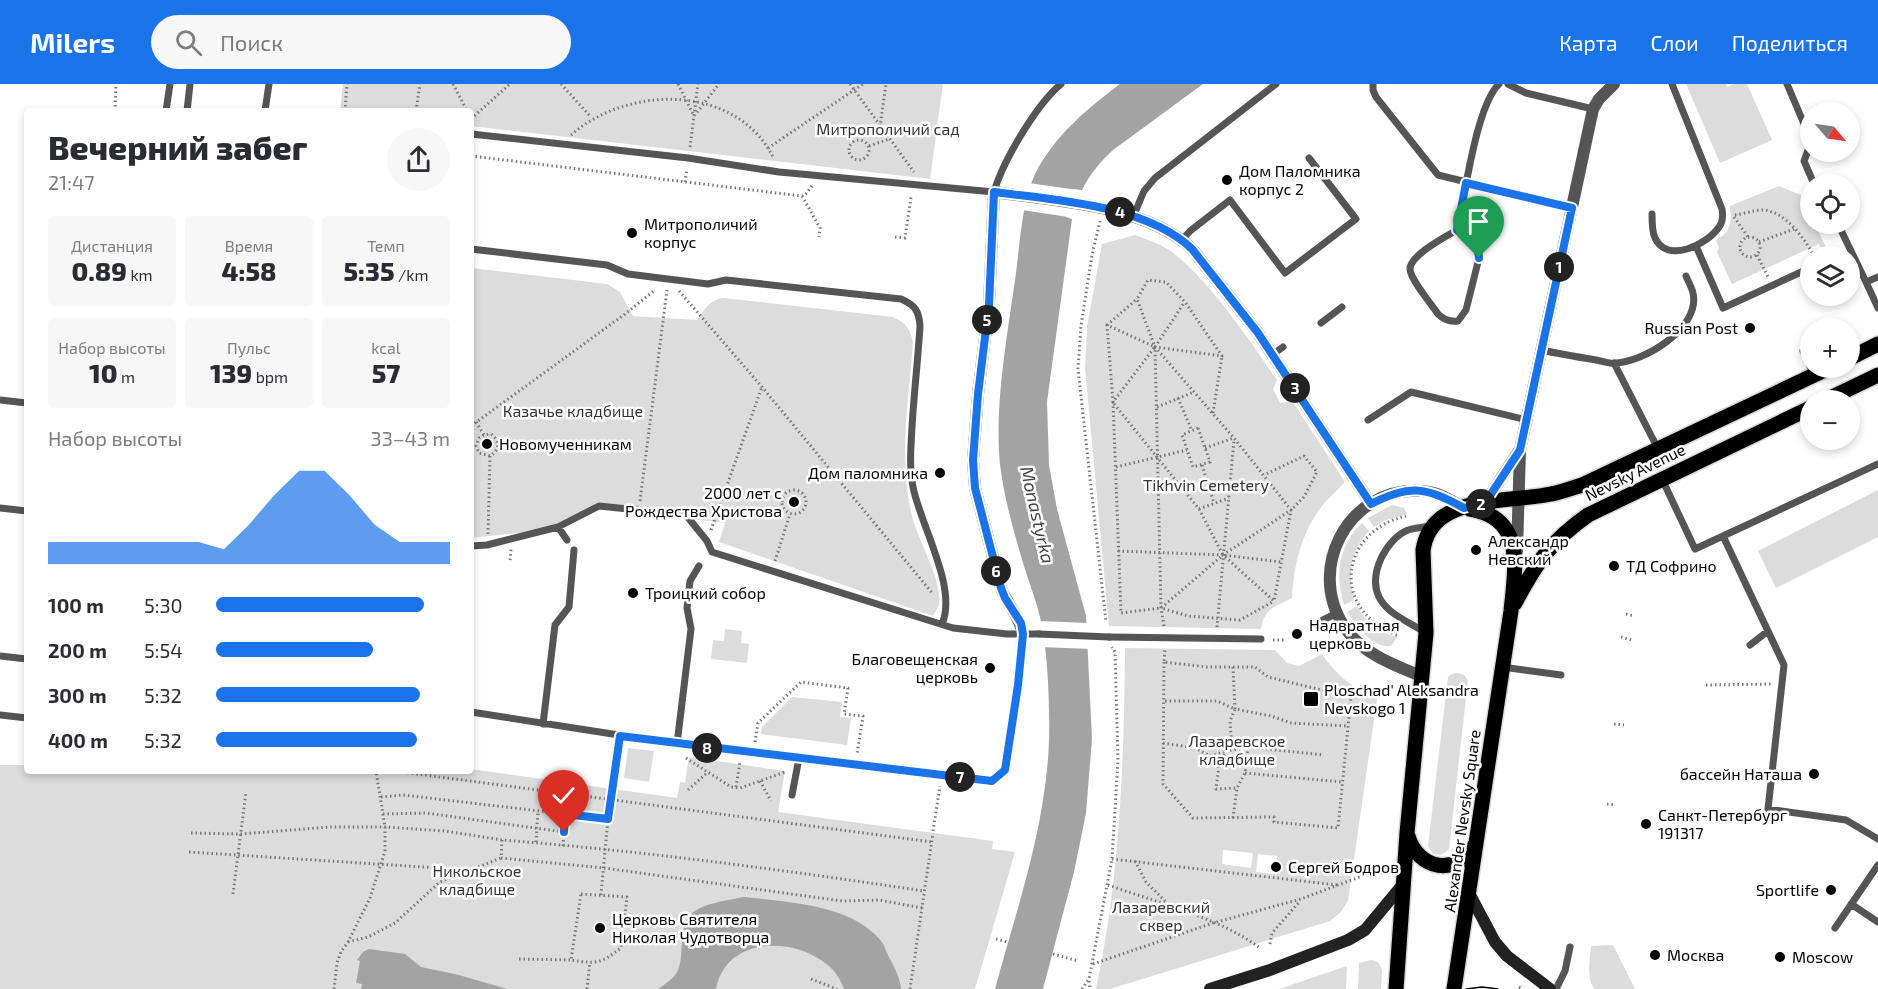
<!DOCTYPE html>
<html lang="ru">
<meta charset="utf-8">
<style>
:root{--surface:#fff;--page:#f7f7f7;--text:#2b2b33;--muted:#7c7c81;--accent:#1a73e8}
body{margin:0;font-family:"Exo 2",sans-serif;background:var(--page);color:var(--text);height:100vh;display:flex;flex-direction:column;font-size:22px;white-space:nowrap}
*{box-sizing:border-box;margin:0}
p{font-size:20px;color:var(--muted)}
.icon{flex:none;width:33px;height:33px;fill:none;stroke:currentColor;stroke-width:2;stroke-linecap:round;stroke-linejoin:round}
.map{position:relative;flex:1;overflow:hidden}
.side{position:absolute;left:24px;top:24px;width:450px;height:666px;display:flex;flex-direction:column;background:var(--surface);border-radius:6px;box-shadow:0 3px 9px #0003}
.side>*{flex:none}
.needle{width:39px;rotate:119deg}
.tools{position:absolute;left:1800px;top:18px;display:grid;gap:12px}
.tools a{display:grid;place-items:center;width:60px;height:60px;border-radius:50%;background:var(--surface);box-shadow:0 3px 9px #0003;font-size:30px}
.pin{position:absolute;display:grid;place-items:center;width:51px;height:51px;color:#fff;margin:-62px -26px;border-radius:50% 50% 50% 0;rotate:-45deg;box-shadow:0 0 6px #0007}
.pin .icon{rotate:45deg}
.km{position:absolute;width:30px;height:30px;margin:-15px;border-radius:50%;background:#222;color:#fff;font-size:16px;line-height:30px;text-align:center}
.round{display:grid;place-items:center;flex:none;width:63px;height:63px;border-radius:32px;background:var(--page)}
.overview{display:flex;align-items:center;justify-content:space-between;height:102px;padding:0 24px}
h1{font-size:33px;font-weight:800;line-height:45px}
.figures{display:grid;grid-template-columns:repeat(3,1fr);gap:9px;height:102px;padding:6px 24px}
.figures div{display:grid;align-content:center;border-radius:6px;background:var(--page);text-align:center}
.figures b{font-size:26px;font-weight:800}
.figures small{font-size:16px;font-weight:400}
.figures p{font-size:16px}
.chart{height:168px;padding:12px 24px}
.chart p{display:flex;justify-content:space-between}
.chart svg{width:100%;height:108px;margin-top:6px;fill:var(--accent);opacity:.7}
ul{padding:0 24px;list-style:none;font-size:20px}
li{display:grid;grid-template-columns:96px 72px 1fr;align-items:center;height:45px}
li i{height:15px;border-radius:8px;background:var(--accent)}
header{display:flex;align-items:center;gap:36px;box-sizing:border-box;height:84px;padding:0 30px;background:var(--accent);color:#fff}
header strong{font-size:28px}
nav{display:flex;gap:33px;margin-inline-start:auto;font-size:21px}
.search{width:420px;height:54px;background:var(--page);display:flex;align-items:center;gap:15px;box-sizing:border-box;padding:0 21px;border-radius:33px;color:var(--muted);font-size:22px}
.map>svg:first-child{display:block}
.green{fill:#dcdcdc;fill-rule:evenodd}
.water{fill:#a3a3a3}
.pier{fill:#fff}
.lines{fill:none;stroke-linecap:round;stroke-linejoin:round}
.primary-casing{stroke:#dbdbdb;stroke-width:18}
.path{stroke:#777;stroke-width:3;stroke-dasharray:1.5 3;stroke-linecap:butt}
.service{stroke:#555;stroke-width:7}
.minor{stroke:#555;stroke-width:12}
.tertiary{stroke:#555;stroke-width:12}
.secondary{stroke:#222;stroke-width:12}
.primary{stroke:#000;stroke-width:15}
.tram{stroke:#000;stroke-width:1.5}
.service-bridge{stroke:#555;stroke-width:7}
.route-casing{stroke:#fff;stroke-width:12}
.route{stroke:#1a73e8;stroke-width:8}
.poi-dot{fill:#000;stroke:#fff;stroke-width:2}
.labels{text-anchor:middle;stroke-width:5;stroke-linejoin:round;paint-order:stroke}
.park-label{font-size:16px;fill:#333;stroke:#fff}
.poi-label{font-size:16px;fill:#000;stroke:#fff;text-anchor:start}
.street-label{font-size:16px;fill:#000;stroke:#fff}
.water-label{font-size:18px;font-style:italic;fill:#444;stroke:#fff}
</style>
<header>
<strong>Milers</strong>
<div class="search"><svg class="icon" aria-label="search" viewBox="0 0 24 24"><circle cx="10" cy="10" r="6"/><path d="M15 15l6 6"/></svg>Поиск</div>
<nav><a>Карта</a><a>Слои</a><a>Поделиться</a></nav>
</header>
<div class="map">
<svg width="1878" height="905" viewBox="0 0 1878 905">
<rect width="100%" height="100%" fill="#fff"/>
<path class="green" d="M 343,0 L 943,0 L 930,95 L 471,42 L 471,27 L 340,27 Z
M 1686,0 L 1726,0 L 1727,3 L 1734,0 L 1747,0 L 1772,56 L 1720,79 Z
M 1779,102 L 1801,111 L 1810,130 L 1810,140 L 1815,140 L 1830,172 L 1825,172 L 1819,160 L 1732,200 L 1717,168 L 1719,164 L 1716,156 C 1731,148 1732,138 1730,122 Z
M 1135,151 C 1148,156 1161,160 1172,168 C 1210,197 1250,257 1277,296 L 1273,305 L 1280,319 L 1292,317 L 1345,398 C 1338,406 1329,413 1322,422 C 1301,449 1294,481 1292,514 C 1275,523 1264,524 1261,545 L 1109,542 L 1085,284 L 1087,243 L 1102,160 Z
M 471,184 L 607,200 L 620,208 L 633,232 L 697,236 C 705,225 709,216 723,214 L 893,233 C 906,239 910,245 913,258 C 909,315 898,376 912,432 C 917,454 943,498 939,519 C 939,523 935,528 933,532 L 719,458 L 725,439 L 601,424 L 556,445 L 471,454 Z
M 1878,406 L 1878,453 L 1776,504 L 1758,467 Z
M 1392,421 L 1404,424 L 1407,430 L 1383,437 L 1374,443 L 1368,434 Z
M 1362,439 L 1369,447 C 1350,467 1347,490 1354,516 L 1344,521 C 1335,492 1338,461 1362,439 Z
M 1357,522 C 1366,539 1379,547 1397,553 L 1391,562 C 1372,564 1356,542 1347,528 Z
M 725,545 L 742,547 L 741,559 L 749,560 L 747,579 L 711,575 L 713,556 L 724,557 Z
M 1125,564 L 1275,566 L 1287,579 L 1299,582 L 1322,570 C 1336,592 1354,604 1377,615 L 1348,817 L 1341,828 L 1330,837 L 1110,905 L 1096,905 C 1120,793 1124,679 1125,564 ZM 1223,766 L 1253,769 L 1251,784 L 1222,780 ZM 1258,770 L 1277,772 L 1275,790 L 1256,788 Z
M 1458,589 L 1464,591 L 1468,596 L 1449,765 C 1444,771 1439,772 1432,769 L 1428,762 L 1448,593 L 1452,590 Z
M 792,613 L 842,618 L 840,633 L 851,634 L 847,661 L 761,650 L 762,643 Z
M 628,664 L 654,667 L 649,698 L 624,694 Z
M 689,673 L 785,687 L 778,728 L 993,757 L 992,765 L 1015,768 L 975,905 L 0,905 L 0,681 L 27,681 L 27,687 L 471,687 L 471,685 L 677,714 L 680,698 L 685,699 Z
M 1613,861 L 1635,905 L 1594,905 C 1586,892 1590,877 1591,862 Z
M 1372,876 L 1379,879 L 1382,886 L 1381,905 L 1358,905 L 1359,879 Z
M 1347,882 L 1346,905 L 1279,905 Z"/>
<path class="water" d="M 1120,0 L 1203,0 L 1113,66 C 1100,78 1090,90 1082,106 L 1073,105 L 1066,133 L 1072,135 L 1047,318 L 1049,381 L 1057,425 L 1086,532 L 1092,655 L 1086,729 L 1074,788 L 1043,905 L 995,905 C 1017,824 1046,742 1049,657 C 1050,622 1048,566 1040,533 C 1036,516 1029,499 1024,482 C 1014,449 1004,414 1000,380 C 994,321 1008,247 1016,189 C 1020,158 1022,118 1035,90 C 1055,51 1086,26 1120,0 Z
M 744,813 C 787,818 853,820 882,858 C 885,863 887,870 890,875 C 895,885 900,893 901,905 L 844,905 C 841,897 836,888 829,882 C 795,852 726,852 716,905 L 658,905 C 663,902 672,895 676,890 C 688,870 673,839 698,825 C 712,818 729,816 744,813 Z
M 369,865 L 405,870 L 421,883 L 459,891 L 507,905 L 361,905 L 362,900 L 356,899 L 360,877 L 357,876 L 363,868 Z"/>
<path class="pier" d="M 1029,99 L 1084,107 L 1082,109 L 1076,108 L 1070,131 L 1075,134 L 1022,126 Z
M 1038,537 L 1089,539 L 1091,565 L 1040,563 Z"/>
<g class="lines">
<defs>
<path id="primary" d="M 1850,274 L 1878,260
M 1826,316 L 1878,291
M 1515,519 C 1536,479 1551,457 1588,431 L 1810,324
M 1408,752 C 1418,786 1457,793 1475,761
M 1396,905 L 1407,749 L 1426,549 L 1423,466 C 1425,453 1431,442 1441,434 C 1469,413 1518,417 1551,410 C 1562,408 1572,404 1582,401 L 1829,284
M 1454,905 L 1511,527 C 1515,485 1526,434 1470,425"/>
</defs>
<use href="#primary" class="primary-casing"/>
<path class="path" d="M 453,0 L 467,27
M 561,0 L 590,32
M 678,0 L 694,32 L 719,0
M 850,0 L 914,88
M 115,27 L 116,0
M 345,27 L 347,0
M 416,27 L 420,0
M 471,35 L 510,0
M 880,43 L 886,0
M 571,51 C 629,0 738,0 774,75
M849 66a10 10 0 1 1 20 0a10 10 0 1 1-20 0Z
M 869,62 L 889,55
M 690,63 L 698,0
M 768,64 L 863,0
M 471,72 L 802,112 L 805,111 L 812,102
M 685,98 L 687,85
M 802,112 L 820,144 L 819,153
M 1735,131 C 1744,130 1754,126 1763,126 C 1785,127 1805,155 1814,172
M 1734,133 L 1748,153
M 1100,137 L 1092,171 L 1081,242 L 1078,285 L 1106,538
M1740 163a10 10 0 1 1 20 0a10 10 0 1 1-20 0Z
M 895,153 L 905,154 L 911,113
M 1759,158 L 1794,145
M 1757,171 L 1768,193
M 679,207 L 762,303 L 933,510
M 1107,241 L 1137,215
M 1154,264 L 1113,318 L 1107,241 L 1155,263 L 1184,219
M 1178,314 L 1192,347
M 1113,318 L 1121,529 L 1161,524
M 1114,320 L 1199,425 L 1229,414
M 1157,323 L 1194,308
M 1213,329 L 1222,272
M 476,338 L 484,351
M 471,342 L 625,230 L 655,206
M 1198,344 L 1210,378 L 1193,383 L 1182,351 Z
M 1205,364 L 1234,354
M 1202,381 L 1214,419
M 1116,383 L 1187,366
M782 418a12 12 0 1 1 24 0a12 12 0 1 1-24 0Z
M 640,417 L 667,206
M 1199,425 L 1223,471 L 1281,478
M 711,446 L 762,303
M 488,450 L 490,372 C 500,366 500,357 491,350 L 484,351 L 479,354 L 476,362 L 479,369 L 490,372
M 1118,467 L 1223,471 L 1274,517 L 1291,426 L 1223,471 L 1161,524 L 1188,532 L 1240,536 L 1274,517
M 510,476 L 511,465
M 775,477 L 790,430
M 1626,530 L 1634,532
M 1164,542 L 1161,524 L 1155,263 L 1222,272 L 1185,218 L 1166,198 L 1148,196 L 1137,215 L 1155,263 L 1234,354 L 1291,426 L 1304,413 L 1317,388 L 1304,372 L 1264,391
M 1217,543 L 1234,356
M 1397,551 C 1331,527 1338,448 1406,432
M 1621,553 L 1632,556
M 1273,556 L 1286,556
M 1164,578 L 1163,700 L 1193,734 L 1274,733 L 1274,738 L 1338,744 L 1351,613 L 1268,593 L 1255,583 L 1207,583 L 1164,578 L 1165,564
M 1233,583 L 1235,625 L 1271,632 L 1291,639 L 1348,642
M 1706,601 L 1771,600
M 1614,640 L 1624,641
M 755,658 L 758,639 L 801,598 L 848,604 L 844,630 L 863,632 L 857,670
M 1163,659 L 1195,664 L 1210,672 L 1226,667 L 1231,652 L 1230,637 L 1235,625 L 1217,617 L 1164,617
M 1248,663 L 1245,689 L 1237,704 L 1216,705 L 1219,681 L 1226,667 Z
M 1248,663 L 1324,671
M 686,674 L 731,703 L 740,704 L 785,688
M 394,687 L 932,758
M 1245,689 L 1342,698
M 760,697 L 771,717
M 736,703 L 740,678
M 688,706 L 708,688
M 381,713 L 403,711 L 608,735
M 1607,720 L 1616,721
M 383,730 L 426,729 L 564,748
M 1233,734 L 1237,704
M 933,747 L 940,702
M 191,749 L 241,750 L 329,743 L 385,743 L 445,747 L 502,756
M 536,758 L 538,727
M 563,762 L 565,730
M 189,768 L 470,786
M 1112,775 L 1337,801
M 1135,777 L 1146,798 L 1171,823
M 1108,801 C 1156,818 1220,834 1260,864
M 233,810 L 246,708
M 581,810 L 627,813 L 621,864 C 600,880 597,880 571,876 Z
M 601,811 L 608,735 L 619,661
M 922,824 L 879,816 L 842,817 L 604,784 L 501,774 L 502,756 C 643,767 784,786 924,807
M 996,855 L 1008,858
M 348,858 L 368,853 L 395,839 L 440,798 L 501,774
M 1270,860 L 1272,849 L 1300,817
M 1053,870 L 1078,877
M 519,875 L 571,876
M 1093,880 L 1213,839 L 1301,815 L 1362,792
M 811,895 L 837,905
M 1089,897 L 1090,905
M 1519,903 L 1523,905
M 334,905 L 337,879 L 341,868 L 348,858 L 370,814 L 385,767 L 385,743 L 376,687
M 587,905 L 590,878
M 910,905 L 933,749
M 1082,905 L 1089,895 L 1112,775 L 1118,676 L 1115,568 L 1112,563"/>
<path class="service" d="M 1373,0 L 1373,6 L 1376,13 L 1438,91 L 1572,124
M 1508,0 L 1526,9 L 1593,25
M 1787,0 L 1810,54
M 166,27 L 170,0
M 187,27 L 190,0
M 265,27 L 269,0
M 471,50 L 688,74 L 779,88 L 994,108 C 1003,77 1036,21 1061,0
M 1810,61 L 1804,77 L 1814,100
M 1652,130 C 1652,137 1652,148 1655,154 C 1667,180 1707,161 1719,143 C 1723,138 1723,131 1722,125 L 1672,0
M 1133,133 L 1144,107 L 1155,94 L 1276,0
M 1838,140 L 1866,198 L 1878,193
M 1457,146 C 1466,154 1479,161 1479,174 L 1466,226 L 1458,237 C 1450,238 1444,236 1438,230 C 1432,221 1410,195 1410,185 C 1410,171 1445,153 1457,146 C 1465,112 1476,22 1499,0
M 1182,156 L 1190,147 L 1230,116 L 1285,189 L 1356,135 L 1309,74
M 1696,162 L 1723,224 L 1810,184
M 471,165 L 607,181 L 628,190 L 708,200 L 726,196 L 901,215 C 915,221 919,227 920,242 C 918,275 914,309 912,343 C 911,362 909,383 913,403 C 920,440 958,504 942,540
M 1866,198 L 1878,224
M 1321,239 L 1342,223
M 1541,266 C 1560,270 1578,273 1596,276 C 1602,277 1608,280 1614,279 C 1643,279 1701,244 1693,209 C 1692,204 1688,197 1686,192
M 1803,267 L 1814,291
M 1272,271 L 1283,263
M 1614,279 L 1658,365
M 0,316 L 27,319
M 1368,336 L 1411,308 L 1527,336
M 1662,395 L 1695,465 L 1878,380
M 0,424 L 27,427
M 558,443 L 567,456
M 1723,452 L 1784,581 L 1768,725 L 1846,736 L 1878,755
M 471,462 L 487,461 L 558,443 L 599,422 L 686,431 L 707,457 L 712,468 L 953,544 L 1007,550 L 1039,550
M 1321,537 L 1337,529
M 1426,549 C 1411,539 1387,530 1379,513 C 1368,490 1386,455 1408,446 C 1415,444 1424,443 1431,442
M 1109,553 L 1261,555
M 1750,561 L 1768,547
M 0,572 L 27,575
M 1502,583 L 1561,591
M 471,628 L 677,660 L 992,697 L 1005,686 L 1018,601 L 1023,550
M 0,631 L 27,634
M 543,640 L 555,541 L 569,523 L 574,466
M 677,660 L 691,545 L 687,524 L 690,497 L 699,482
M 792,711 L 799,674
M 1851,820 L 1878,838
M 1835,844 L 1878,781
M 1556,905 L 1565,887 L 1570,863"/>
<path class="minor" d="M 1023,550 C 1020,532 1007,521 1001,504 L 975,404 L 973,376 L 978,310 L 989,221 L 994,108 C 1055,117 1146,121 1192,165 L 1258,249 L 1371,420
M 1423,593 C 1397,582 1367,572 1349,549 C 1302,490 1347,401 1422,407 C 1438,408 1451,416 1464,424"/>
<path class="tertiary" d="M 1485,419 L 1519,367
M 1517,467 L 1520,366 L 1593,25 L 1599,15 L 1614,0"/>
<path class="secondary" d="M 1469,809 L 1495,858 L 1507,872 L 1550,905
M 1210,905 L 1270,886 L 1348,856 L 1365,846 L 1404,799"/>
<use href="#primary" class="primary"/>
<path class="tram" d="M 1466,905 L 1482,903 L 1498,905"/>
<path class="service-bridge" d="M 1039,550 L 1109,553"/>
</g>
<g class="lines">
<defs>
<path id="route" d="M 564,748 L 565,730 L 608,735 L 620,652 L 992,697 L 1005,686 L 1018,601 L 1023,550 L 1021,539 L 1005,514 L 1001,504 L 975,404 L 973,376 L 978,310 L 989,221 L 994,108 C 1055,116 1146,121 1192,165 L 1258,249 L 1371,420 C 1410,400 1426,403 1464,424 L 1485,419 L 1520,366 L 1572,124 L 1466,99 L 1457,146 C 1466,154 1479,161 1479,174"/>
</defs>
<use href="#route" class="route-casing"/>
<use href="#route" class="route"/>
</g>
<g class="poi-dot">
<circle cx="1227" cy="96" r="6"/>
<circle cx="632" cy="149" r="6"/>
<circle cx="1750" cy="244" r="6"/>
<circle cx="487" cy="360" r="6"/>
<circle cx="940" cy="389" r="6"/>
<circle cx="794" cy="418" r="6"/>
<circle cx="1476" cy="466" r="6"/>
<circle cx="1614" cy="482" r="6"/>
<circle cx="633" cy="509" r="6"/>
<circle cx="1297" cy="550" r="6"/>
<circle cx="990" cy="584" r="6"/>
<rect x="1303" y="607" width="16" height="16" rx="3"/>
<circle cx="1814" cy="690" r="6"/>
<circle cx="1646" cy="740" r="6"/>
<circle cx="1276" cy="783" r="6"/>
<circle cx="1831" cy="806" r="6"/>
<circle cx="600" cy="844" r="6"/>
<circle cx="1655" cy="871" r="6"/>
<circle cx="1780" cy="873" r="6"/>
</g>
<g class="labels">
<g class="park-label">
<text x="888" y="51">Митрополичий сад</text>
<text x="573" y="333">Казачье кладбище</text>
<text x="1206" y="407">Tikhvin Cemetery</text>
<text x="1237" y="663">Лазаревское<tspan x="1237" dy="18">кладбище</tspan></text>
<text x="477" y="793">Никольское<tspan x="477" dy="18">кладбище</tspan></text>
<text x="1161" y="829">Лазаревский<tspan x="1161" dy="18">сквер</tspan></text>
</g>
<g class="poi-label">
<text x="1239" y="93">Дом Паломника<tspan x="1239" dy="18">корпус 2</tspan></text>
<text x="644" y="146">Митрополичий<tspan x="644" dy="18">корпус</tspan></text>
<text x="1738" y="250" text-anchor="end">Russian Post</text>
<text x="499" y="366">Новомученникам</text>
<text x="928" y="395" text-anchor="end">Дом паломника</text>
<text x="782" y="415" text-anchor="end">2000 лет с<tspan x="782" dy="18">Рождества Христова</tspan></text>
<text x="1488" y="463">Александр<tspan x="1488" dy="18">Невский</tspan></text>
<text x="1626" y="488">ТД Софрино</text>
<text x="645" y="515">Троицкий собор</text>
<text x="1309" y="547">Надвратная<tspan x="1309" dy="18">церковь</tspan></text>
<text x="978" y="581" text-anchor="end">Благовещенская<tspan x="978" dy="18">церковь</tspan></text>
<text x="1324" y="612">Ploschad' Aleksandra<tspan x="1324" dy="18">Nevskogo 1</tspan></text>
<text x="1802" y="696" text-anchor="end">бассейн Наташа</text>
<text x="1658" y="737">Санкт-Петербург<tspan x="1658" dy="18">191317</tspan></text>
<text x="1288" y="789">Сергей Бодров</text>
<text x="1819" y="812" text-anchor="end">Sportlife</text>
<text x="612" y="841">Церковь Святителя<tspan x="612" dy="18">Николая Чудотворца</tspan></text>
<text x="1667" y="877">Москва</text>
<text x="1792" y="879">Moscow</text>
</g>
<g class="street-label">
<text transform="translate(1635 388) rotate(-26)" y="6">Nevsky Avenue</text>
<text transform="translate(1462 737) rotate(-82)" y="6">Alexander Nevsky Square</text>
</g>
<g class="water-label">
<text transform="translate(1037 431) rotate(77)" y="6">Monastyrka</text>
</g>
</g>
</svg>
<div class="tools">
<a><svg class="needle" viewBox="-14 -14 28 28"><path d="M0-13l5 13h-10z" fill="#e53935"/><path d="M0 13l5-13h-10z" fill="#7c7c81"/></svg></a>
<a><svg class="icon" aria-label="locate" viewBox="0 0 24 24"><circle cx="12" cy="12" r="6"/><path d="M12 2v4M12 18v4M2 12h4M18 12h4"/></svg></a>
<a><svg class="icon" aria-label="layers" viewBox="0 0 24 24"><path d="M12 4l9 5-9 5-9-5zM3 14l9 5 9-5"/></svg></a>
<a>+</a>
<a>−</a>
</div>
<div class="pin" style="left:1479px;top:174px;background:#1e9e55"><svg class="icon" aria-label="arrive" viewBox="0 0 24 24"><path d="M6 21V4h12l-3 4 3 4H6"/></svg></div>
<div class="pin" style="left:564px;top:748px;background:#d93025"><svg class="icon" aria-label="check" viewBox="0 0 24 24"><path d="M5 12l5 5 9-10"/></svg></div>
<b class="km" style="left:1559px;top:183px">1</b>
<b class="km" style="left:1481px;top:420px">2</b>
<b class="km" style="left:1295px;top:304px">3</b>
<b class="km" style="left:1120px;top:128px">4</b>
<b class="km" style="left:987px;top:236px">5</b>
<b class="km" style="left:996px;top:487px">6</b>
<b class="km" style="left:960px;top:693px">7</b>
<b class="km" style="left:707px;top:664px">8</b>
<section class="side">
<div class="overview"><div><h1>Вечерний забег</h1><p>21:47</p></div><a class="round"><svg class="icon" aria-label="share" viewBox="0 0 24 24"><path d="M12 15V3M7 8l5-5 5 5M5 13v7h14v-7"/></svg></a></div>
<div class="figures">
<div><p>Дистанция</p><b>0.89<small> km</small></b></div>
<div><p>Время</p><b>4:58</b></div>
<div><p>Темп</p><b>5:35<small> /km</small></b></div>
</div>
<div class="figures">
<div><p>Набор высоты</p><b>10<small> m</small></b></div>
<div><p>Пульс</p><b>139<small> bpm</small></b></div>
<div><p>kcal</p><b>57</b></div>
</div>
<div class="chart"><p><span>Набор высоты</span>33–43 m</p>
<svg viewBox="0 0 160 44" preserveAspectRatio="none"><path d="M0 44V35L10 35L20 35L30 35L40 35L50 35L60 35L70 38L80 28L90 16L100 6L110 6L120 16L130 28L140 35L150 35L160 35V44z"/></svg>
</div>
<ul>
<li><b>100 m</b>5:30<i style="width:89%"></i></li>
<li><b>200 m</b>5:54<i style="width:67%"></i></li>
<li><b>300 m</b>5:32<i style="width:87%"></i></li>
<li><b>400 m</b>5:32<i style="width:86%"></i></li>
</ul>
</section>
</div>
